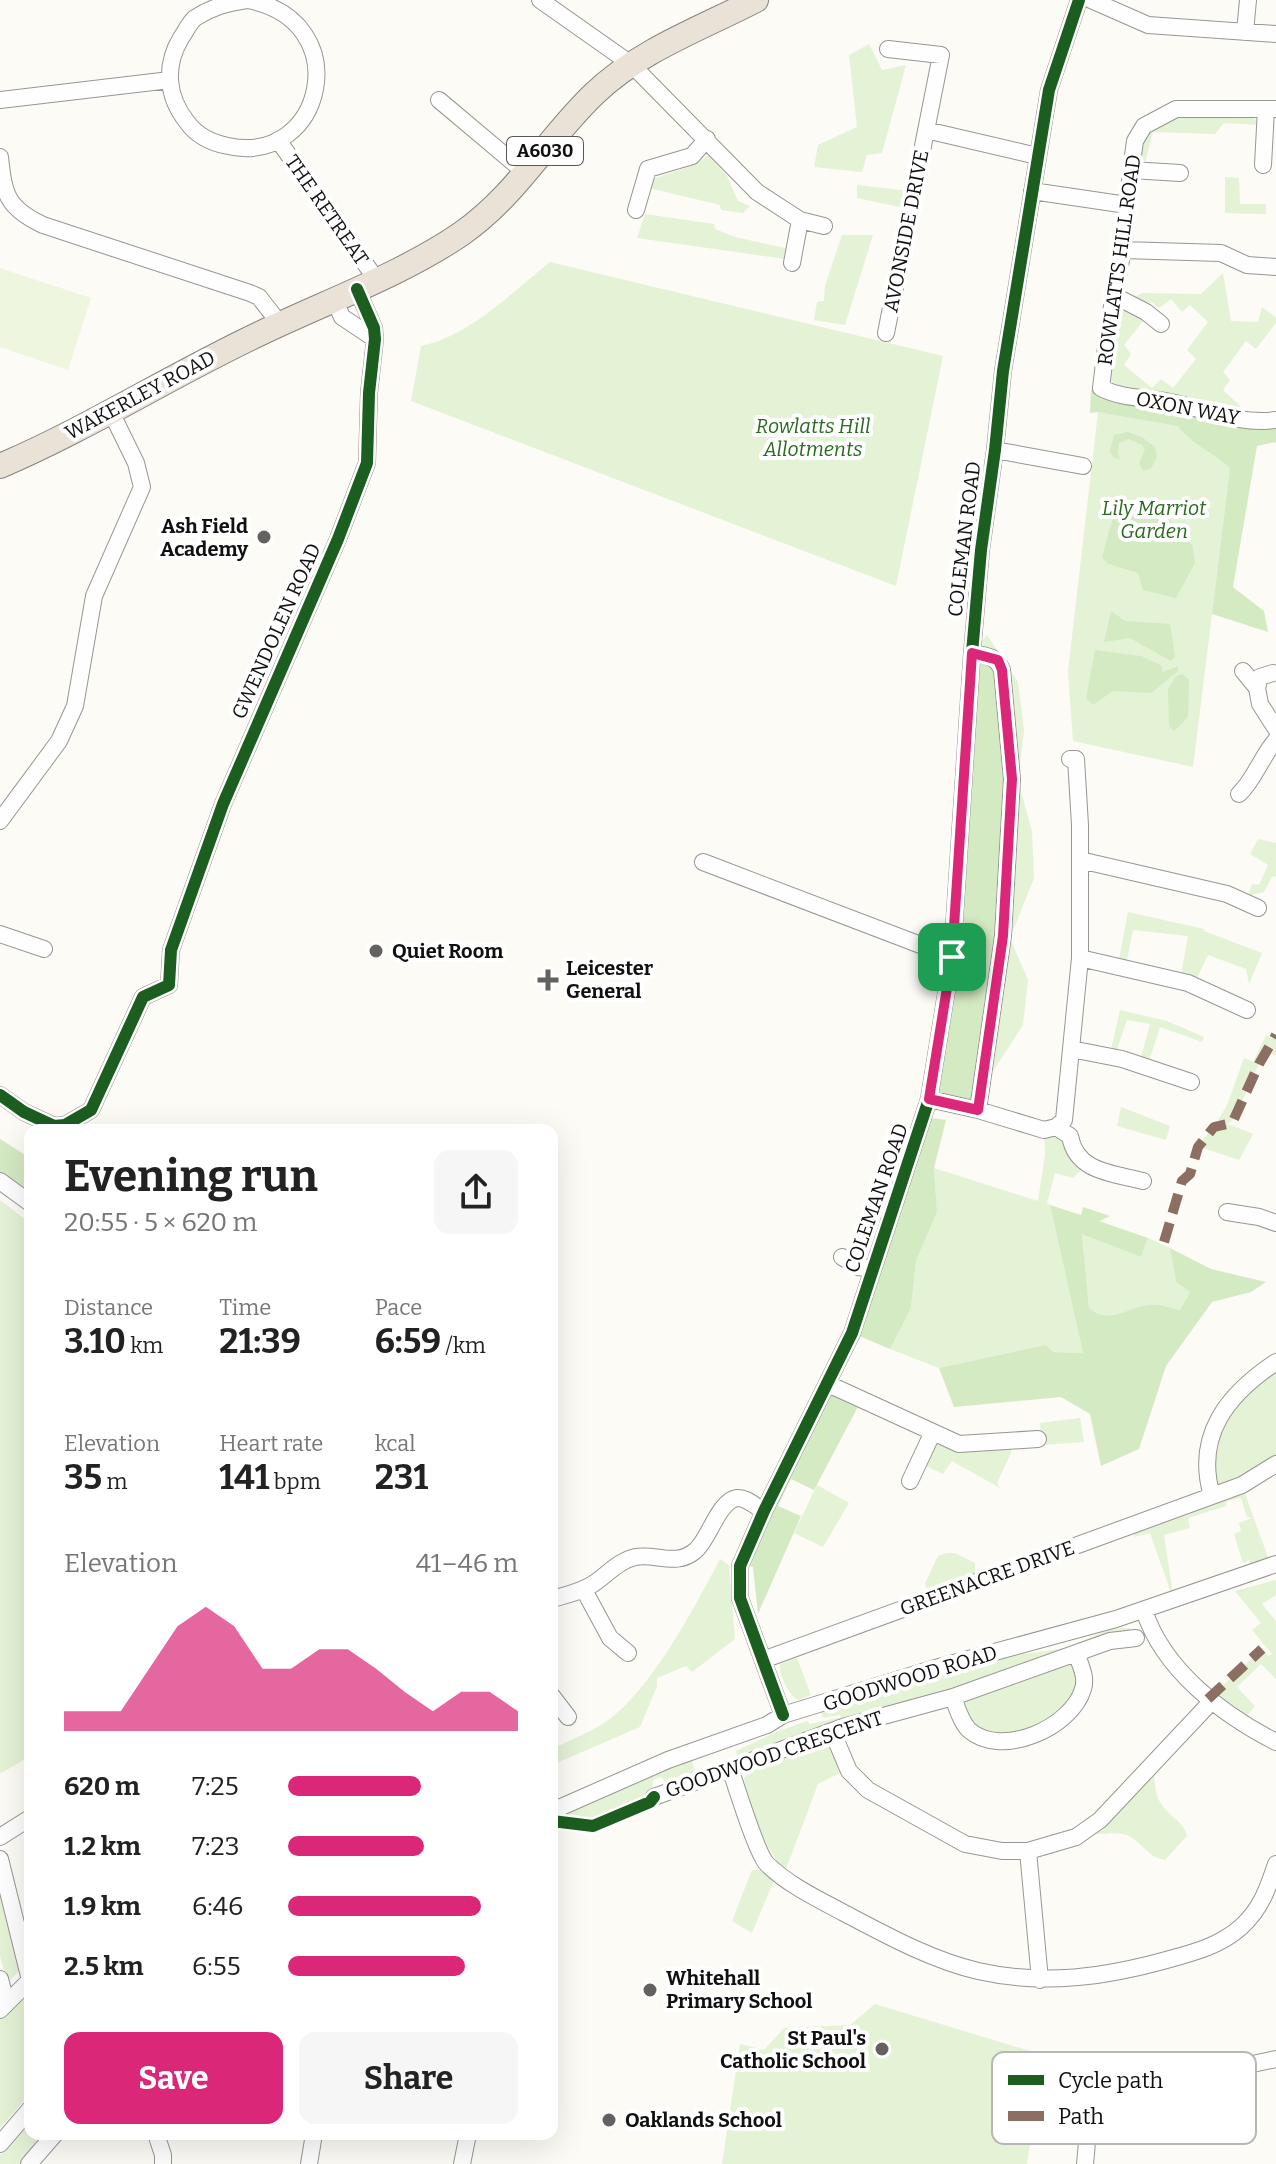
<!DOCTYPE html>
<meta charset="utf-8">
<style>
:root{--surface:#fff;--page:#f6f6f6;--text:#222;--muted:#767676;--accent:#db2777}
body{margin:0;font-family:Bitter,serif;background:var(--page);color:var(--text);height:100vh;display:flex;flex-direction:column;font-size:30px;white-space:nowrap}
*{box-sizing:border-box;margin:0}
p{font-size:26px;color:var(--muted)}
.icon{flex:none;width:44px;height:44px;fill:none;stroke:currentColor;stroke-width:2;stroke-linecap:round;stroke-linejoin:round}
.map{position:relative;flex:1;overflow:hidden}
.drawer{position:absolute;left:24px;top:1124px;width:534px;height:1016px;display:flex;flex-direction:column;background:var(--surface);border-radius:16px;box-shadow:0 8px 32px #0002}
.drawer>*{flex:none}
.pin{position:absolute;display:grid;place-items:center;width:68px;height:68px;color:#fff;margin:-34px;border-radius:16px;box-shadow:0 4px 12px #0006}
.round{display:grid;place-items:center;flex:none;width:84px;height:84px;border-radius:16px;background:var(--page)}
.headline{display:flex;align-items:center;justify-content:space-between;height:136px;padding:0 40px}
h1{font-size:44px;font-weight:700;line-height:60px}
.stats{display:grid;grid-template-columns:repeat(3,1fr);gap:12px;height:136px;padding:8px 40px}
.stats div{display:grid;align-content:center}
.stats b{font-size:34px;font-weight:700}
.stats small{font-size:22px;font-weight:400}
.stats p{font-size:22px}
.chart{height:224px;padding:16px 40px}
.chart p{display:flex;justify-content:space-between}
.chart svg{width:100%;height:144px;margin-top:8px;fill:var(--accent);opacity:.7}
.primary-button{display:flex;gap:16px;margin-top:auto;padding:16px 40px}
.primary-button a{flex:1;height:92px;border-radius:16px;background:var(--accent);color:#fff;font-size:32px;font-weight:700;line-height:92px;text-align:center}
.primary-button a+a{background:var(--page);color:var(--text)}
ul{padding:0 40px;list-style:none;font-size:26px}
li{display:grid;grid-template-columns:128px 96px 1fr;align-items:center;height:60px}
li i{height:20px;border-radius:10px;background:var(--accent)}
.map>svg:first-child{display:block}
.green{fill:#e4f2d6}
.forest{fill:#d4eac3}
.pitch{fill:#eef6df}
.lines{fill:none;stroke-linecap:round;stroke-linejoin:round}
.minor-casing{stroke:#969694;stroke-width:18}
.highway-casing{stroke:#848381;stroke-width:26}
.minor{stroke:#fffefe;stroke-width:16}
.highway{stroke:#eae2d7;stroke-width:24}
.quiet{stroke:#8d6e63;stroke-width:10;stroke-dasharray:20 10;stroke-linecap:butt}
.cycleway-casing{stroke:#fff;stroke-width:17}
.cycleway{stroke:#1b5e20;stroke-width:12}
.route-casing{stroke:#fff;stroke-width:16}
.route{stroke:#db2777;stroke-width:10}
.poi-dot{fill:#636260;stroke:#fff;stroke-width:3}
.labels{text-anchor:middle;stroke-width:8;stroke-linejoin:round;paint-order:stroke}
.shield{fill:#fff;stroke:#585858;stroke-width:2}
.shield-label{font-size:18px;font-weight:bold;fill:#101010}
.street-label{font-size:20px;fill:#101010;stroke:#fff}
.park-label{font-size:20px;font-style:italic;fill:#286a1e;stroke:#fff}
.poi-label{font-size:20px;font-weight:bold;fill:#101010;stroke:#fff;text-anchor:start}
.key{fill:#fff;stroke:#b7b7b7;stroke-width:2}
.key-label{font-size:22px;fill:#101010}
</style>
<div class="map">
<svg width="1276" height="2164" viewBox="0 0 1276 2164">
<rect width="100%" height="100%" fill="#fcfbf6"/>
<path class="green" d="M 869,44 L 882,70 L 906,65 L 882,153 L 867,155 L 862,172 L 814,167 L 818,145 L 857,127 L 849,55 Z
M 1178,113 L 1252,114 L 1259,125 L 1224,123 L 1215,134 L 1153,132 L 1145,163 L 1140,164 C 1131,137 1159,124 1178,113 Z
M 709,155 L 727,176 L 738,201 L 750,206 L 743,213 L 721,210 L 720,205 L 649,188 L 649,181 C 670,172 690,169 709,155 Z
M 1225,177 L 1239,178 L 1240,204 L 1266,204 L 1266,214 L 1225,213 Z
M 857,185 L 909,191 L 909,209 L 857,198 Z
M 645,214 L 714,224 L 715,229 L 735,237 L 794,250 L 793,260 L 637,238 Z
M 842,235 L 873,235 L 845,325 L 814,320 L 817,302 L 824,301 L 825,286 Z
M 550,262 L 943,356 L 896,586 L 411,401 L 421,346 C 471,335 511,293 550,262 Z
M 1223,273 L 1231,321 L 1258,322 L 1262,307 L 1276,318 L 1276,323 L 1256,349 L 1246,341 L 1223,372 L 1230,380 L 1223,390 L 1252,417 L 1225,409 L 1221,403 L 1111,384 L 1111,366 L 1121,309 L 1128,306 L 1148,315 L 1124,345 L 1131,354 L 1124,365 L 1152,388 L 1161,379 L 1173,388 L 1196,359 L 1187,350 L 1208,322 L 1190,305 L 1182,312 L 1171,299 L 1159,308 L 1153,303 L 1129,300 L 1142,293 L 1201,294 Z
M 1098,412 L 1235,429 L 1193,767 L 1073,741 L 1068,671 Z
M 987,635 L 1018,682 L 1024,730 L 1018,781 L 1032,831 L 1034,878 L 1010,938 L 1028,980 L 1023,1025 L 980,1091 L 972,653 Z
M 1258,839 L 1276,843 L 1276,876 L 1272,877 L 1264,892 L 1248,896 L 1252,884 L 1259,885 L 1268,865 L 1250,854 Z
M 1128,912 L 1204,929 L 1204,931 L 1262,953 L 1249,984 L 1246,969 L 1208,955 L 1194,984 L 1180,981 L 1188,936 L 1133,930 L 1127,960 L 1119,960 Z
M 1120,1010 L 1167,1021 L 1204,1037 L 1202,1042 L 1160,1027 L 1147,1067 L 1139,1065 L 1150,1024 L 1127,1020 L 1114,1058 L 1109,1058 Z
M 1276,1033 L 1276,1056 L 1270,1053 L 1263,1065 L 1259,1064 L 1234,1119 L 1228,1124 L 1253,1134 L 1239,1160 L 1197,1146 L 1214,1127 L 1226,1124 L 1218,1120 L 1227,1105 L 1244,1058 L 1258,1063 L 1254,1060 L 1266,1035 L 1272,1038 Z
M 1121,1107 L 1170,1126 L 1166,1140 L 1117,1126 Z
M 1056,1127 L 1086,1165 L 1073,1178 L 1055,1173 L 1047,1203 L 1050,1205 L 1083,1353 L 1054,1352 L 1045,1345 L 939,1368 L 890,1349 L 911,1308 L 916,1261 L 937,1212 L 934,1168 L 1038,1201 L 1045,1155 L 1044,1130 Z
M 0,1200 L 30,1223 L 30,1756 L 0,1774 Z
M 1082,1233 L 1141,1257 L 1148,1238 L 1170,1248 L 1176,1282 L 1190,1292 L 1180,1310 C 1170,1308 1157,1303 1147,1305 C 1127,1308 1108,1325 1089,1308 Z
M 1276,1364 L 1276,1464 L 1242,1485 L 1271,1566 L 1253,1572 L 1249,1560 L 1243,1563 L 1234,1534 L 1241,1531 L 1239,1523 L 1252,1518 L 1247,1517 L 1241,1498 L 1227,1501 L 1226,1506 L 1188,1518 L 1190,1528 L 1164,1535 L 1174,1601 L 1150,1533 L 1134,1537 L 1131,1526 L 1212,1496 L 1206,1474 L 1227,1404 Z
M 1080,1418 L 1084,1442 L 1042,1445 L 1040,1423 Z
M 932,1434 L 1012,1441 L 1011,1453 L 997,1483 L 1000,1488 L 952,1461 L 943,1474 L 919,1463 Z
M 817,1485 L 849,1503 L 823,1547 L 794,1533 Z
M 947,1553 L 955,1553 L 975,1563 L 975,1573 L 927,1591 L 925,1583 L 938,1556 Z
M 720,1559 L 729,1565 L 735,1639 L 692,1672 L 686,1666 L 657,1678 L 657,1686 L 640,1727 L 552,1765 L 552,1749 C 570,1740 591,1732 607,1721 C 651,1690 695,1607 720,1559 Z
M 1276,1580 L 1276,1595 L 1262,1604 L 1276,1621 L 1276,1679 L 1261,1664 L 1237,1687 L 1255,1706 L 1241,1723 L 1208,1699 L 1262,1649 L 1268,1656 L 1272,1654 L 1252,1630 L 1261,1623 L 1235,1591 Z
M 1122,1628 L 1130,1628 L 1131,1631 L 914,1703 L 843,1723 L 840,1715 L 823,1718 L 821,1711 L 994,1658 L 1066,1648 L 1108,1630 Z
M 797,1658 L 811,1695 L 798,1700 C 788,1694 779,1675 780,1664 Z
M 1072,1664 L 1081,1675 L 1068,1704 L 1031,1734 L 999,1734 L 976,1727 L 961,1708 L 963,1702 Z
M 838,1718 L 840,1724 L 809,1735 L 786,1739 L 739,1760 L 736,1751 L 776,1732 L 807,1721 L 810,1724 Z
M 822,1743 L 829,1747 L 842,1772 L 818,1784 L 786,1869 C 767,1857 746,1801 744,1778 L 750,1771 Z
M 691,1759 L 697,1776 L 668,1784 L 661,1777 L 653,1780 L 652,1791 L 643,1796 L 646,1801 L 592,1824 L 552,1821 L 552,1817 L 585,1801 Z
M 1154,1773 C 1155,1784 1155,1796 1162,1805 C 1170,1817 1184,1822 1187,1836 L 1165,1860 C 1148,1857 1145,1846 1131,1837 C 1122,1831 1108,1834 1097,1834 L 1096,1831 Z
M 752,1870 L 763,1870 L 774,1880 L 752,1933 L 732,1921 Z
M 0,1881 L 22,1968 L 7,1983 L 0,1956 Z
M 30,1986 L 30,2094 L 0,2128 L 0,2017 Z
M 875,2004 L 1043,2055 L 1027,2164 L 722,2164 L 740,2044 L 764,2050 L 784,2028 L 850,2025 Z
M 30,2119 L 30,2134 L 50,2134 L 24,2164 L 0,2164 L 0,2155 Z"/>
<path class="forest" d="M 1101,388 L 1276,420 L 1276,442 L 1257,446 L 1233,587 L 1264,611 L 1268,632 L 1212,614 L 1230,468 C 1213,452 1192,445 1178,426 L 1098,412 L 1090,413 L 1091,390 Z
M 1128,432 L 1142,437 L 1155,447 L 1157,458 L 1151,468 L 1143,471 L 1139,463 L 1145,450 L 1142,445 L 1129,439 L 1119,443 L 1118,453 L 1120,459 L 1114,458 L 1110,451 L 1114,435 Z
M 1135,503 L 1157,508 L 1184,534 L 1193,547 L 1195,563 L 1176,598 L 1143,590 L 1138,573 L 1108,564 L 1102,557 L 1115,510 Z
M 1111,611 L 1125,621 L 1170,624 L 1175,657 L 1171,661 L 1130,638 L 1104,642 Z
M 1095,650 L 1141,656 L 1161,665 L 1163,672 L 1178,666 L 1178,671 L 1151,693 L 1113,691 L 1093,705 L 1086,698 Z
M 972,653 L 992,657 L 1012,779 L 978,1110 L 929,1099 L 952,957 Z
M 1182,674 L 1189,680 L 1188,717 L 1174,731 L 1169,726 L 1168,689 L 1176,676 Z
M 924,1117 L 946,1120 L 934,1168 L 937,1212 L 916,1261 L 911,1308 L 890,1349 L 852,1333 Z
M 0,1139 L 30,1158 L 30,1196 L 0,1175 Z
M 1050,1205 L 1081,1215 L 1083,1207 L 1110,1216 L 1099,1221 L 1148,1238 L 1141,1257 L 1082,1234 L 1089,1308 C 1108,1325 1127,1308 1147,1305 C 1157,1303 1170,1308 1180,1310 L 1190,1292 L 1176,1282 L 1170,1248 L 1211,1269 L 1266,1282 L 1251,1292 L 1212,1302 L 1166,1366 L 1139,1449 L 1101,1466 L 1090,1414 L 1061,1397 L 954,1407 L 939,1368 L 1045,1345 L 1054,1352 L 1083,1353 Z
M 828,1384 L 861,1401 L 814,1490 L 791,1479 L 778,1506 L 801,1516 L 758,1614 L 753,1567 L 744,1564 Z"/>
<path class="pitch" d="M 0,268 L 91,298 L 68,370 L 0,347 Z"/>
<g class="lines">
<defs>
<path id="minor" d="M 247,0 C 227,3 212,7 195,18 C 189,23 186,31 181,38 C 164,66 167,97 187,122 C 197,136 212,143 228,146 C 324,167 358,20 247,0
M 540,0 L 631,64 L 757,192 L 800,220 L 792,263
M 1091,0 L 1148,25 L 1276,34
M 1245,32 L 1248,0
M 0,100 L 170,80
M 439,100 L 527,174
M 1276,109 L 1176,109 L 1144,126 L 1135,141 L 1131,170 L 1123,250 L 1109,322 L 1101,388 C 1123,399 1146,397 1170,402 C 1205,409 1239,425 1276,420
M 926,130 L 1037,156
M 278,140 L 376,279
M 0,157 C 4,195 7,208 43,225 L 250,293 L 259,297 L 280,324
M 1263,165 L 1266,109
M 1131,170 L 1180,173
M 1032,191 L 1127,205
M 636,210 L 648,169 L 692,156 L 707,139
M 800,220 L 824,226
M 1123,250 L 1221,253 L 1247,265 L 1276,267
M 1115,296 L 1146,312 L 1161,324
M 334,299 L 342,317 L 375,339
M 886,333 L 941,55 L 888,49
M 995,450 L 1083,466
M 972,653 C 986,656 996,655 1002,670 L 1012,779 L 1003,936 L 978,1110
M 1243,671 L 1257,688 L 1260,704 L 1276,729
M 1257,688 L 1260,677 L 1273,673
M 1239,794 C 1255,779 1261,757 1276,740
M 0,821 L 59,741 L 75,706 L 94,596 L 142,487 L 136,463 L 110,410
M 1080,860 L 1227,894 L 1258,908
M 703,862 L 952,957
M 0,934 L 44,949
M 1080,958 L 1188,983 L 1247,1010
M 1071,1049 L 1122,1059 L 1191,1082
M 0,1095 L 24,1112 L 54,1126 L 65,1125 L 91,1110 L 143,997 L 169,985 L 171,950 L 223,804 L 338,539 L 367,463 L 369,393 L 375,339 L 374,328 L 357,289
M 929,1099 L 978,1110 L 1044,1130 L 1056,1127 L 1064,1120 L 1080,958 L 1080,825 L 1076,759 L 1070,759
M 1056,1127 L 1070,1136 C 1076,1172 1112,1173 1143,1181
M 0,1181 L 30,1203
M 1227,1212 L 1259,1217 L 1276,1223
M 842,1257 L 858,1267 L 873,1269
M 828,1384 L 959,1444 L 1038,1439
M 910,1481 L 932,1434
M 1212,1496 C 1194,1435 1228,1394 1276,1362
M 584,1590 L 610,1638 L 628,1653
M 552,1599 C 566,1595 581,1592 593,1584 C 607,1575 618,1561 635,1557 C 656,1553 676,1567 695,1551 C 709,1540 718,1501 737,1498 C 746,1497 756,1507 764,1511
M 1144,1610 C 1163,1670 1223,1715 1276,1742
M 763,1660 L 1242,1485 L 1276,1464
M 552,1696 L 568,1717
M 953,1697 C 957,1708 961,1722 969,1730 C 1002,1759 1072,1727 1083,1689 C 1087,1677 1080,1664 1076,1653
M 783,1715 L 740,1598 L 740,1566 L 764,1511 L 852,1333 L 929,1099 L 952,957 L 972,653 L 981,550 L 995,450 L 1003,371 L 1049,90 L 1079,0
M 832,1731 L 849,1771 L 868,1790 L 965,1844 L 1002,1851 L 1028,1851 L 1076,1837 L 1100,1820 L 1211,1702
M 730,1768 C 736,1786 757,1854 767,1864 C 788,1885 818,1899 844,1913 C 886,1935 931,1960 978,1971 C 1044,1986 1106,1977 1170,1959 C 1196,1952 1221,1945 1241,1927 C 1261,1909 1268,1888 1276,1864
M 654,1797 L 843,1727 L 953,1697 L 1110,1641 L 1136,1638
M 552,1811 L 668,1760 L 767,1725 L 783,1715 L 932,1669 L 1116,1619 L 1276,1564
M 0,1837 L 30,1818
M 1028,1851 L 1040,1980
M 0,1859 L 30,1980
M 0,1979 L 6,2002
M 0,2010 L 30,1980
M 156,2134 L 163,2155 L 163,2164
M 0,2144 L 30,2109
M 29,2164 L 55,2134
M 309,2164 L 314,2134
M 462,2164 L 468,2134
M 1085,2164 L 1090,2110 L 1100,2096 L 1276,2059"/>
<path id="highway" d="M 0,466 C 89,428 172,375 259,334 C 323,303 403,274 461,234 C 517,195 546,140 594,94 C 638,51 702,28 756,0"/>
</defs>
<use href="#minor" class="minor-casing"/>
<use href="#highway" class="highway-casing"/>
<use href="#minor" class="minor"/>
<use href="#highway" class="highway"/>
<path class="quiet" d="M 1164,1242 L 1182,1181 L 1190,1174 L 1198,1147 L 1214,1127 L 1227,1124 L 1234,1119 L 1259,1064 L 1276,1035
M 1208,1699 L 1262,1649"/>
<defs>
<path id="cycleway" d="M 0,1095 L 24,1112 L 54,1126 L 65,1125 L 91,1110 L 143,997 L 169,985 L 171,950 L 223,804 L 338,539 L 367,463 L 369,393 L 375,339 L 374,328 L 357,289
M 783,1715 L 740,1598 L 740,1566 L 764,1511 L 852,1333 L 929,1099 L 952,957 L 972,653 L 981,550 L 995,450 L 1003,371 L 1049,90 L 1079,0
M 552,1821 L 593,1826 L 650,1802 L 654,1797"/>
</defs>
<use href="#cycleway" class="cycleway-casing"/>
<use href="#cycleway" class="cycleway"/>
</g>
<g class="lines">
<defs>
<path id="route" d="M 972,653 L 998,660 L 1002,670 L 1012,779 L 1003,936 L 978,1110 L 929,1099 L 952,957 Z"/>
</defs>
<use href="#route" class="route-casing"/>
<use href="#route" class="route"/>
</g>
<g class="poi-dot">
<circle cx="264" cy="537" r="8"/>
<circle cx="376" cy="951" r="8"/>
<path d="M544 968h8v8h8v8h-8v8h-8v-8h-8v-8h8z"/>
<circle cx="650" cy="1990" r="8"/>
<circle cx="882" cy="2049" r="8"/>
<circle cx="609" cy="2120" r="8"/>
</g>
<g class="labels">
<rect class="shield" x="507" y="137" width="76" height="28" rx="6"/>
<g class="shield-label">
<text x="545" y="157">A6030</text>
</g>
<g class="street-label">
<text transform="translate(327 210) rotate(55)" y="7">THE RETREAT</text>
<text transform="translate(906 231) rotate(-79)" y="7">AVONSIDE DRIVE</text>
<text transform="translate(1119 260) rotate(-82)" y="7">ROWLATTS HILL ROAD</text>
<text transform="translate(140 395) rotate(-28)" y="7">WAKERLEY ROAD</text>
<text transform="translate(1188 408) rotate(11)" y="7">OXON WAY</text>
<text transform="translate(964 539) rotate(-83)" y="7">COLEMAN ROAD</text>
<text transform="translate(276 631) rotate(-66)" y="7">GWENDOLEN ROAD</text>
<text transform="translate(876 1198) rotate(-71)" y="7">COLEMAN ROAD</text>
<text transform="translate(987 1578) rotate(-20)" y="7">GREENACRE DRIVE</text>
<text transform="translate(910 1678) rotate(-17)" y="7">GOODWOOD ROAD</text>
<text transform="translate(774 1754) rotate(-19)" y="7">GOODWOOD CRESCENT</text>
</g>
<g class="park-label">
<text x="813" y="433">Rowlatts Hill<tspan x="813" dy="23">Allotments</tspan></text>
<text x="1154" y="515">Lily Marriot<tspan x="1154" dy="23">Garden</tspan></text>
</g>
<g class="poi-label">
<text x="248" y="533" text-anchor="end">Ash Field<tspan x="248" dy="23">Academy</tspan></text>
<text x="392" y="958">Quiet Room</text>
<text x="566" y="975">Leicester<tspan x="566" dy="23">General</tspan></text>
<text x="666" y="1985">Whitehall<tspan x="666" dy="23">Primary School</tspan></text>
<text x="866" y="2045" text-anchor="end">St Paul's<tspan x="866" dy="23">Catholic School</tspan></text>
<text x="625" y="2127">Oaklands School</text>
</g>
</g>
<rect x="992" y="2052" width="264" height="92" rx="12" class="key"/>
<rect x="1008" y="2075" width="36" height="10" fill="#1b5e20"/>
<rect x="1008" y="2111" width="36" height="10" fill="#8d6e63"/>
<g class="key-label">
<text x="1058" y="2088">Cycle path</text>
<text x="1058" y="2124">Path</text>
</g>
</svg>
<div class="pin" style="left:952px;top:957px;background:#1e9e55"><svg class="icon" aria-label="arrive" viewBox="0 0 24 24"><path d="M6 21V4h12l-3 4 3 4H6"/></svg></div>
<section class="drawer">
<div class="headline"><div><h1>Evening run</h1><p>20:55 · 5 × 620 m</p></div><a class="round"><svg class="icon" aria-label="share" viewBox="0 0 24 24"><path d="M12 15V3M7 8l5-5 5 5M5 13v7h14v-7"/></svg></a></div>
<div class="stats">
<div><p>Distance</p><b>3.10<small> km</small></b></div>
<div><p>Time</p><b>21:39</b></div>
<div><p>Pace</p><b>6:59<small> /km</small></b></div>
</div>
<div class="stats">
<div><p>Elevation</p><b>35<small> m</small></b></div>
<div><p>Heart rate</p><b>141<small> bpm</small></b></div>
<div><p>kcal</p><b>231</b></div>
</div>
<div class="chart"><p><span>Elevation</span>41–46 m</p>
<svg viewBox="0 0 160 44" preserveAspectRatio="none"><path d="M0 44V38L10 38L20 38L30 25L40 12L50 6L60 12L70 25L80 25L90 19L100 19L110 25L120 32L130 38L140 32L150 32L160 38V44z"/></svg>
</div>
<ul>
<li><b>620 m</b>7:25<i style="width:58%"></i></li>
<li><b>1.2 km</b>7:23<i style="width:59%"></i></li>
<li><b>1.9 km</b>6:46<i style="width:84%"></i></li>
<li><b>2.5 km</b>6:55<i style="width:77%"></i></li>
</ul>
<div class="primary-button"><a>Save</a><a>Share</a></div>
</section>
</div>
